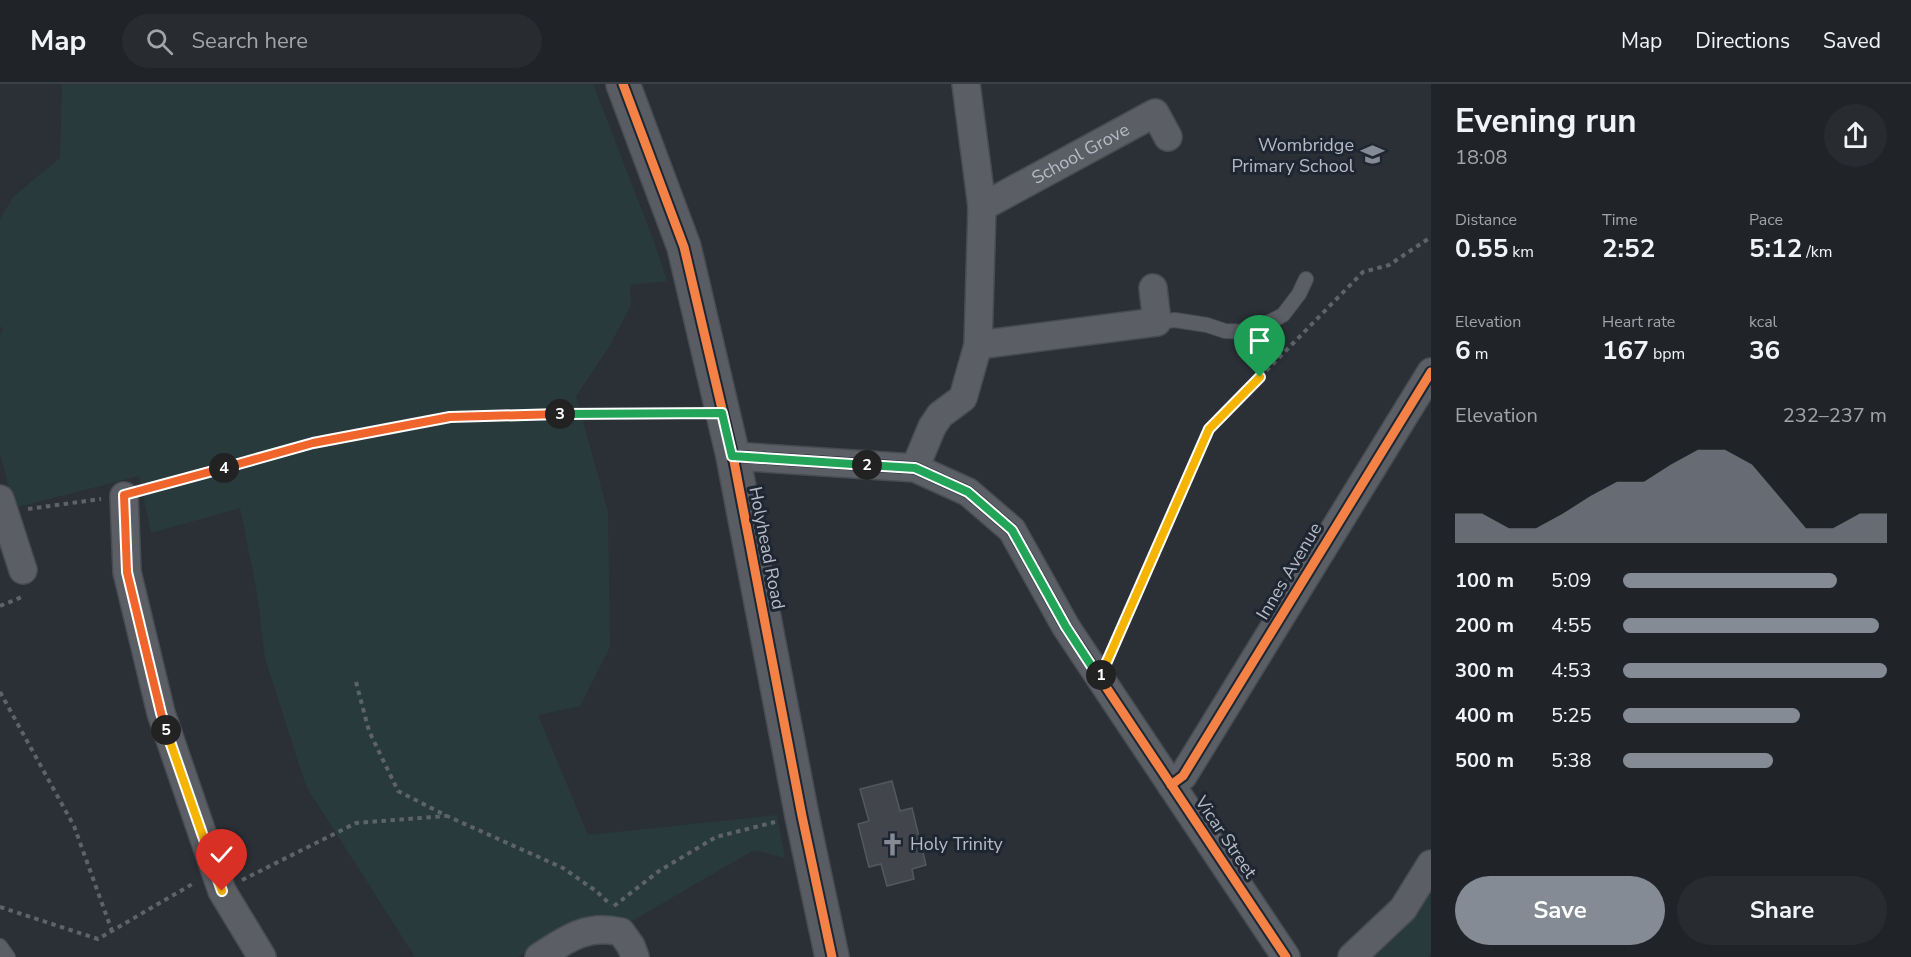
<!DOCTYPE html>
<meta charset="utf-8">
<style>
:root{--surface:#202429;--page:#282c31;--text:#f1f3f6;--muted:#a2a4a8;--line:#3d4146;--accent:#858b95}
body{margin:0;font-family:"Nunito Sans",sans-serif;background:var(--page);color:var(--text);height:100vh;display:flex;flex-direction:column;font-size:22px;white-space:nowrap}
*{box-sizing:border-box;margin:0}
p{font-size:20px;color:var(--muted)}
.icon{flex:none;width:33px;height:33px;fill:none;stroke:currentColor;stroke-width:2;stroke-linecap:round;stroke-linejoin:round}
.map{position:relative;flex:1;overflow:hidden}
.side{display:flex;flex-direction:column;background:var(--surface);width:480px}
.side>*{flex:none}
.pin{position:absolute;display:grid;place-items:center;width:51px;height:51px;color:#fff;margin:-62px -26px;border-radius:50% 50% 50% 0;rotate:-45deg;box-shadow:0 0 6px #0007}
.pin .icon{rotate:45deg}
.km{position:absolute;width:30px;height:30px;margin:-15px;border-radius:50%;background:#222;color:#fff;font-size:16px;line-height:30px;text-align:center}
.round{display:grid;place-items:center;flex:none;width:63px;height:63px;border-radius:32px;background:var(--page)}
.headline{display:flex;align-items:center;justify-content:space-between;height:102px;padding:0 24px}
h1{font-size:33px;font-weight:700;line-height:45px}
.stats{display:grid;grid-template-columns:repeat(3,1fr);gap:9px;height:102px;padding:6px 24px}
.stats div{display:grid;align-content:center}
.stats b{font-size:26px;font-weight:700}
.stats small{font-size:16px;font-weight:400}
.stats p{font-size:16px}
.chart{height:168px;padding:12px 24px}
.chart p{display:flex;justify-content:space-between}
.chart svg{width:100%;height:108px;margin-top:6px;fill:var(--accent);opacity:.7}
.primary-button{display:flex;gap:12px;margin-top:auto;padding:12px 24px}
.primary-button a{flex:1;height:69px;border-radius:36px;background:var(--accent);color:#fff;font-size:24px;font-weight:700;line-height:69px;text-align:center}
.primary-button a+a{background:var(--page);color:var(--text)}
ul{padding:0 24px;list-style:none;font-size:20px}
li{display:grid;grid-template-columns:96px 72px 1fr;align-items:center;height:45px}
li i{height:15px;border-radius:8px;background:var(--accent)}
header{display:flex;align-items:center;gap:36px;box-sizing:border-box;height:84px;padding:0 30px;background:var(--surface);border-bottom:2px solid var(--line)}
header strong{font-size:28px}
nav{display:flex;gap:33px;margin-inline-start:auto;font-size:21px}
.search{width:420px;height:54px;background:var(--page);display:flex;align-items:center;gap:15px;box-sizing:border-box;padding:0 21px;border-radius:33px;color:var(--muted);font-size:22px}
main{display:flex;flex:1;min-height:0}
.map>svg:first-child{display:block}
.green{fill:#283a3c}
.building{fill:#42464c;stroke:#53575f;stroke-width:1.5}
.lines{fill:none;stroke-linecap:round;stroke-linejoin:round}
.lane-casing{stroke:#484c52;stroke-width:16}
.street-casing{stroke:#484c52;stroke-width:30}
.secondary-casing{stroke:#484c52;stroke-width:36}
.path{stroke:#5d6369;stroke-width:4;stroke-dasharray:4.5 4.5;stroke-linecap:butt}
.lane{stroke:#5b5e65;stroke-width:14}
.street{stroke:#5b5e65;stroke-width:27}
.secondary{stroke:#595d63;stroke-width:33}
.cycleway-casing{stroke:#1e2632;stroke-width:13}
.cycleway{stroke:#f48246;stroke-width:9}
.split-1-casing{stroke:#fff;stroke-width:12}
.split-2-casing{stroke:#fff;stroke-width:12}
.split-3-casing{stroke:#fff;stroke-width:12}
.split-4-casing{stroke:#fff;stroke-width:12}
.split-5-casing{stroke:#fff;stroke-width:12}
.split-6-casing{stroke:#fff;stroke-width:12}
.split-1{stroke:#f5b400;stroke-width:8}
.split-2{stroke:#22a559;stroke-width:8}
.split-3{stroke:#22a559;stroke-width:8}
.split-4{stroke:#f0652b;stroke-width:8}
.split-5{stroke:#f0652b;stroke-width:8}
.split-6{stroke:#f5b400;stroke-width:8}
.labels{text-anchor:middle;stroke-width:6;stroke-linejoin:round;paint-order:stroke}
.poi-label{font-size:18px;fill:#b5bcc8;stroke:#1e2632;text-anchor:end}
.street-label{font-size:18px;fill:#b5bcc8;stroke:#1e2632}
</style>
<header>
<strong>Map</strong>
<div class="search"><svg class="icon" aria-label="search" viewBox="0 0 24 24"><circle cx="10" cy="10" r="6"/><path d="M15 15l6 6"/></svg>Search here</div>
<nav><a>Map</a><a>Directions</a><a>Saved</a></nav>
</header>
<main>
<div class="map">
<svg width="1431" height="873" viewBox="0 0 1431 873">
<rect width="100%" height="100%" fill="#2b3037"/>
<path class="green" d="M 62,0 L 593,0 L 653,155 L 667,197 L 630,201 L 631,221 L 610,261 L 576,312 L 608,428 L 610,563 L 580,622 L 538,631 L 588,751 L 777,731 L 785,774 L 754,766 L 632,837 L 572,839 L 518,873 L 415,873 L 306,702 L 265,574 L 257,509 L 240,424 L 151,449 L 139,392 L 14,424 L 0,369 L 0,251 L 3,245 L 0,242 L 0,135 L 13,113 L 60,74 Z
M 1431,801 L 1431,869 L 1428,873 L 1374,873 L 1410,839 Z"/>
<path class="building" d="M 892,697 L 900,727 L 912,724 L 926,781 L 912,785 L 914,795 L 887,802 L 881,780 L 869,783 L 858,740 L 869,737 L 860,705 Z"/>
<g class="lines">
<defs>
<path id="lane" d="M 1157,238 L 1175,236 L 1207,241 L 1225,247 L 1250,248 L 1283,231 L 1299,210 L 1306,195
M 0,862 L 8,873"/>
<g id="street">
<path id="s1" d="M 966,0 L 982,123 L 1155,29 L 1168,53"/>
<path d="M 982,123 L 978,261 L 1157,238 L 1153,204"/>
<path d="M 733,372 L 915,384 L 968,408 L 1012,446 L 1066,543 L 1286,873"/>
<path d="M 915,384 L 932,343 L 940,331 L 963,314 L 978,261"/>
<path d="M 124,412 L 127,488 L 161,629 L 222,807 L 262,873"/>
<path d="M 0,415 L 23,486"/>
<path d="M 1171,701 L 1183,692 L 1431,288"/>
<path d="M 539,873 C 567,855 586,840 621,848 L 631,862 L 635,873"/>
<path d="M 1352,873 L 1403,825 L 1431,780"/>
</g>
<path id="secondary" d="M 623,0 L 684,163 L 733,372 L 802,732 L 832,873"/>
</defs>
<use href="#lane" class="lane-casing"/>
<use href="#street" class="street-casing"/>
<use href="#secondary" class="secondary-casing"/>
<path class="path" d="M 147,405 L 313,359 L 450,333 L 553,330 L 694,329
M 28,425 L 101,415
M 0,522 L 24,512
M 1112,567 L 1209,345 L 1363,188 L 1389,181 L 1431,153
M 356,598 L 369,647 L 398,707 L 447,732 L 563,784 L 596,807 L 611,821
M 0,608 L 74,742 L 112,847
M 242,796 L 356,739 L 446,732
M 614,822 L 659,787 L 716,753 L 775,738
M 0,823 L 98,855 L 194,799"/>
<use href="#lane" class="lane"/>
<use href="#street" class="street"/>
<use href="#secondary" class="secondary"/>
<defs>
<path id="cycleway" d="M 623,0 L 684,163 L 733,372 L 802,732 L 832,873
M 733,372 L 915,384 L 968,408 L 1012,446 L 1066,543 L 1286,873
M 1171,701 L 1183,692 L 1431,288"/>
</defs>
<use href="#cycleway" class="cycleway-casing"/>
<use href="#cycleway" class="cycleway"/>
</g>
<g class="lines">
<defs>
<path id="split-1" d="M 1101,591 L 1209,345 L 1260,293"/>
<path id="split-2" d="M 867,381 L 915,384 L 968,408 L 1012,446 L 1066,543 L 1100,595 L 1101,591"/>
<path id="split-3" d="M 560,330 L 722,329 L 732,372 L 867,381"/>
<path id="split-4" d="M 224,384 L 313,359 L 450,333 L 560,330"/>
<path id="split-5" d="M 166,646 L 161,629 L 127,488 L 124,411 L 224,384"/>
<path id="split-6" d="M 166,646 L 222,807"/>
</defs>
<use href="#split-1" class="split-1-casing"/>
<use href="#split-2" class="split-2-casing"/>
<use href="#split-3" class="split-3-casing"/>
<use href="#split-4" class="split-4-casing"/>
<use href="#split-5" class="split-5-casing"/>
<use href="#split-6" class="split-6-casing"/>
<use href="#split-1" class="split-1"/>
<use href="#split-2" class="split-2"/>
<use href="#split-3" class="split-3"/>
<use href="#split-4" class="split-4"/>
<use href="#split-5" class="split-5"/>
<use href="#split-6" class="split-6"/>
</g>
<defs>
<symbol id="school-bare" viewBox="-9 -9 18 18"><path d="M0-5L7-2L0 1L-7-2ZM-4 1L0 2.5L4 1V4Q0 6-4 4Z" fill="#858b95" stroke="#1e2632" stroke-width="2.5" paint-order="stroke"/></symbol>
<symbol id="church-bare" viewBox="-9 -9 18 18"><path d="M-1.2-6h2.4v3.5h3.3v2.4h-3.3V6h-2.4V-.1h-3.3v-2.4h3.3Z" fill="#858b95" stroke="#1e2632" stroke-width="2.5" paint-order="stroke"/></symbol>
</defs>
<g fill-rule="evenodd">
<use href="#school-bare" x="1356" y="54" width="33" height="33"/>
<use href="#church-bare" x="876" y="744" width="33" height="33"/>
</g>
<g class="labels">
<g class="poi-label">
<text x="1354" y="67">Wombridge<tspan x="1354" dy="21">Primary School</tspan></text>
<text x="910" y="766" text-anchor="start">Holy Trinity</text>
</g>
<g class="street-label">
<text dy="6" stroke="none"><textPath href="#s1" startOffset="236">School Grove</textPath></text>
<text transform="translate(767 464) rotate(79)" y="6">Holyhead Road</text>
<text transform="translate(1289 487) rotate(-59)" y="6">Innes Avenue</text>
<text transform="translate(1226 753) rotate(56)" y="6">Vicar Street</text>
</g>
</g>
</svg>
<div class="pin" style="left:1260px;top:293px;background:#1e9e55"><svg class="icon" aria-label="arrive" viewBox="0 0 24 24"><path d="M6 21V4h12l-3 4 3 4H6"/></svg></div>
<div class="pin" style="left:222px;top:807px;background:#d93025"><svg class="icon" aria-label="check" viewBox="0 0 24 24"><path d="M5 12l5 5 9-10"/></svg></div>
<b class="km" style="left:1101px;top:591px">1</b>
<b class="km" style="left:867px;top:381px">2</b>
<b class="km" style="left:560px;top:330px">3</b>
<b class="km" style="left:224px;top:384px">4</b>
<b class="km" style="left:166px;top:646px">5</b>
</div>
<section class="side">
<div class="headline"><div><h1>Evening run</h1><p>18:08</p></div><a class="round"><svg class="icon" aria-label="share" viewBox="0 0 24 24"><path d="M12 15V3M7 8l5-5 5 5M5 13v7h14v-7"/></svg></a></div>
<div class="stats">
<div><p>Distance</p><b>0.55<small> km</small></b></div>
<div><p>Time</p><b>2:52</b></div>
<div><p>Pace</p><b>5:12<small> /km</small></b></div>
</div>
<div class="stats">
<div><p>Elevation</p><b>6<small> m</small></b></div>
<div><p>Heart rate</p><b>167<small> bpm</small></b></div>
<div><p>kcal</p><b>36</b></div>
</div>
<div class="chart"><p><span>Elevation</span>232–237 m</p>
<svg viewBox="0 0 160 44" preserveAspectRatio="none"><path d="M0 44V32L10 32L20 38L30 38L40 32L50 25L60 19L70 19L80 12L90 6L100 6L110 12L120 25L130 38L140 38L150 32L160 32V44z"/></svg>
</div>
<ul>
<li><b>100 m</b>5:09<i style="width:81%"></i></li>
<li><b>200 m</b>4:55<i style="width:97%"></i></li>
<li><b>300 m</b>4:53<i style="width:100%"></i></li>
<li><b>400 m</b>5:25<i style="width:67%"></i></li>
<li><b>500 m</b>5:38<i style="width:57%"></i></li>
</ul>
<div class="primary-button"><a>Save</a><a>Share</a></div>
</section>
</main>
